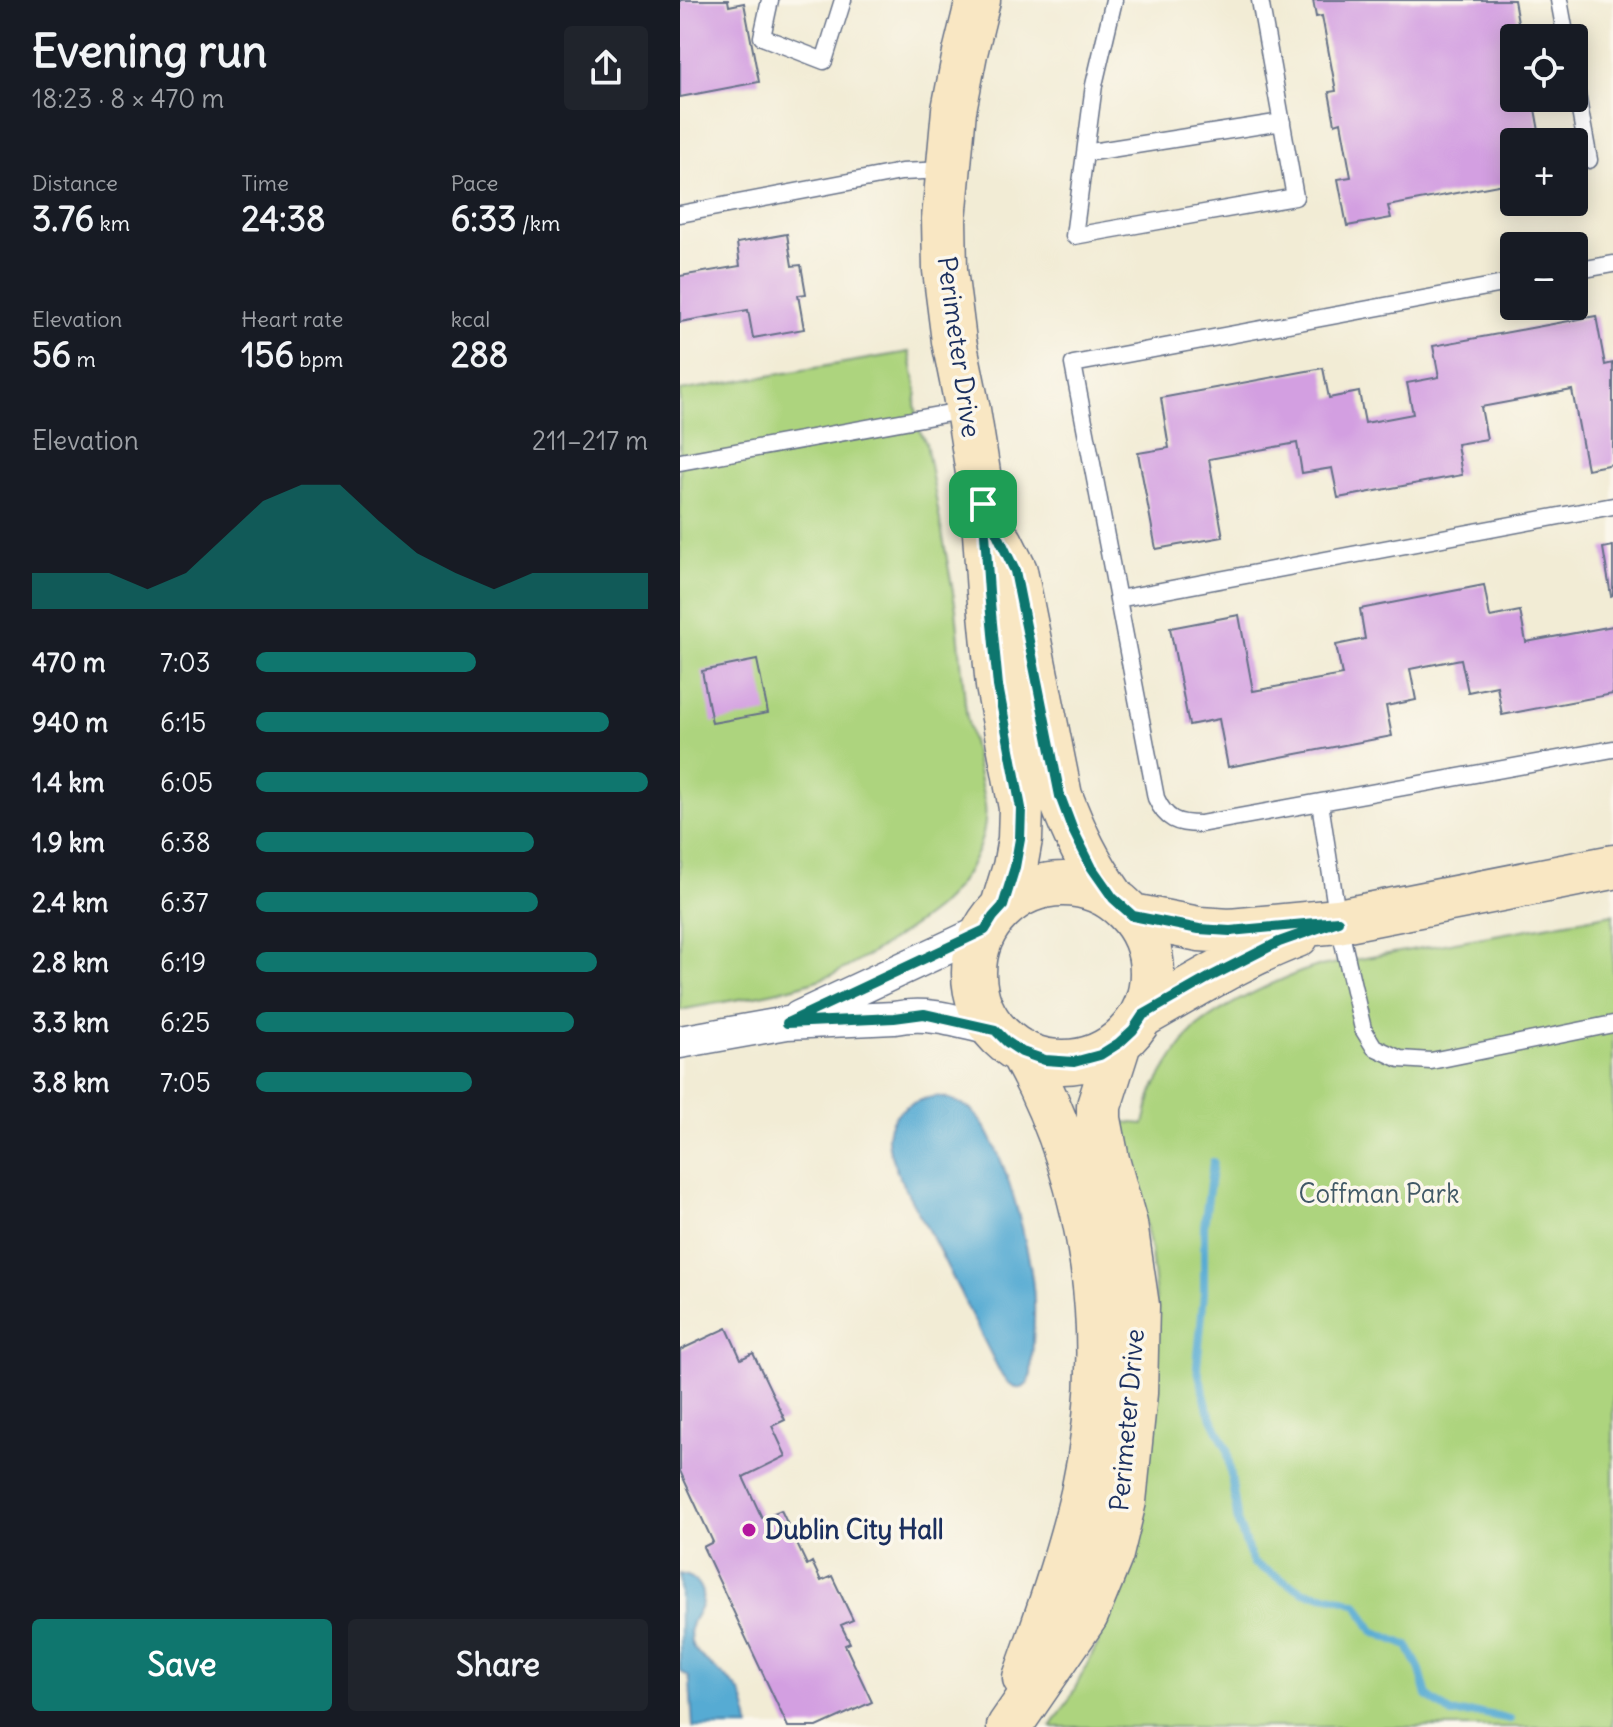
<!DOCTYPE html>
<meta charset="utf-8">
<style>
:root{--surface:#171b24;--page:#20242c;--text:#f1f3f6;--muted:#9ea1a6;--accent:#0f766e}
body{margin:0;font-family:Delius,sans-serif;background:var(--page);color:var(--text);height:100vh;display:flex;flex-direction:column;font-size:30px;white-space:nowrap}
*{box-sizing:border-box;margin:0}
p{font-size:26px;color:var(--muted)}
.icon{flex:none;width:44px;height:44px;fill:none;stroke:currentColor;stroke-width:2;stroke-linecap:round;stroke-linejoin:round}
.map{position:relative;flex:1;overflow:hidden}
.panel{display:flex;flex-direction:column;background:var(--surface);width:680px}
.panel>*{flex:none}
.controls{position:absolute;left:820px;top:24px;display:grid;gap:16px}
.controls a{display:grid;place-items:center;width:88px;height:88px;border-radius:8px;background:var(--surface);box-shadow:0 4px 20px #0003;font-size:40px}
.pin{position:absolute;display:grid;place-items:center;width:68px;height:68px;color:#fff;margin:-34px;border-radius:16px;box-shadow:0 4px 12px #0006}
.round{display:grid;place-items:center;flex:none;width:84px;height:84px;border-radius:8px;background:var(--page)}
.summary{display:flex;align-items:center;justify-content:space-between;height:136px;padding:0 32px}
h1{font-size:44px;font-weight:700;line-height:60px}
.metrics{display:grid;grid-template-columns:repeat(3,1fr);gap:12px;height:136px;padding:8px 32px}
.metrics div{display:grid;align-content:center}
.metrics b{font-size:34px;font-weight:700}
.metrics small{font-size:22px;font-weight:400}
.metrics p{font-size:22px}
.chart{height:224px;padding:16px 32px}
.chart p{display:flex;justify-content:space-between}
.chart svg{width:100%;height:144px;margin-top:8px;fill:var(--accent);opacity:.7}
.primary-button{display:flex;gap:16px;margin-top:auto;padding:16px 32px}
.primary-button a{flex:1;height:92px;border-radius:8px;background:var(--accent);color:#fff;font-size:32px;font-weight:700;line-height:92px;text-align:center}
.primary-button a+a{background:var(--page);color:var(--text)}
ul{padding:0 32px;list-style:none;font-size:26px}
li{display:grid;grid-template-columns:128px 96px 1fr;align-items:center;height:60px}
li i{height:20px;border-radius:10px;background:var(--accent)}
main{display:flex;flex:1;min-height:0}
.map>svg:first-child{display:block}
.green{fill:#add47e;stroke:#64826e;stroke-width:2}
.water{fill:#57abd3;stroke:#396d98;stroke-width:2}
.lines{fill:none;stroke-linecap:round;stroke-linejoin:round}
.stream{stroke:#57abd3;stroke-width:8}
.building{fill:#d39fe1}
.lane-casing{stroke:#667188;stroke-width:19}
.street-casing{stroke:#667188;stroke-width:35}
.secondary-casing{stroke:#667188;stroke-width:47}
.lane{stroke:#fff;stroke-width:16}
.street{stroke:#fff;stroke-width:32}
.secondary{stroke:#f9e7c3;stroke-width:44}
.route-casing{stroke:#fff;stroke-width:16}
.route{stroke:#0f766e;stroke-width:10}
.poi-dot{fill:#b5179e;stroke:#fbf7ec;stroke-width:3}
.labels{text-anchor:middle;stroke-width:7;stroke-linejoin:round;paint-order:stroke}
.street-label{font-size:26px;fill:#1b2f5e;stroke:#fbf7ec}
.park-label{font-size:26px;fill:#405866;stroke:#fbf7ec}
.poi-label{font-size:26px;font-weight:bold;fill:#1b2f5e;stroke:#fbf7ec;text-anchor:start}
</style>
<main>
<section class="panel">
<div class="summary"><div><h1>Evening run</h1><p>18:23 · 8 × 470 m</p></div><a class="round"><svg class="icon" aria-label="share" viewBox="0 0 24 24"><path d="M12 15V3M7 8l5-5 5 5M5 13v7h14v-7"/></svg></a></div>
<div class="metrics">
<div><p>Distance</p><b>3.76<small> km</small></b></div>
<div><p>Time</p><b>24:38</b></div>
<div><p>Pace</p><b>6:33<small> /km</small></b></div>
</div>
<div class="metrics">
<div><p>Elevation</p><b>56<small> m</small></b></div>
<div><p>Heart rate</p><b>156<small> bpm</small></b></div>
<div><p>kcal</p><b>288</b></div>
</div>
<div class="chart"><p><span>Elevation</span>211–217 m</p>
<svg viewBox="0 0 160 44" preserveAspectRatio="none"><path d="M0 44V33L10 33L20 33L30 38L40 33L50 22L60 11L70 6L80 6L90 17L100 27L110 33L120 38L130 33L140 33L150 33L160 33V44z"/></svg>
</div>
<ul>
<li><b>470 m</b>7:03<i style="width:56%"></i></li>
<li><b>940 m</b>6:15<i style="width:90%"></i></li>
<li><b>1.4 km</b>6:05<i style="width:100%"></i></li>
<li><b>1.9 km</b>6:38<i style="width:71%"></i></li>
<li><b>2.4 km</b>6:37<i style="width:72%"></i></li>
<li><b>2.8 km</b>6:19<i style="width:87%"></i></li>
<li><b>3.3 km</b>6:25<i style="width:81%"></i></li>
<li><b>3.8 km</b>7:05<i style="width:55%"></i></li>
</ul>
<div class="primary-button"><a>Save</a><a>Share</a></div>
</section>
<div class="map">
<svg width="933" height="1727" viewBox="0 0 933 1727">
<rect width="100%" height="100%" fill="#fbf7ec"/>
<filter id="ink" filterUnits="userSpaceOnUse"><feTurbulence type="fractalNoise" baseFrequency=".0125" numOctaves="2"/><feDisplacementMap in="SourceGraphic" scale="16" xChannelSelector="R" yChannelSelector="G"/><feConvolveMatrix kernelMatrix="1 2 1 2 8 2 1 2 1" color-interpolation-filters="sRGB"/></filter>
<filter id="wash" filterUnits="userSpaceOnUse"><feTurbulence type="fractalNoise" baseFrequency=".006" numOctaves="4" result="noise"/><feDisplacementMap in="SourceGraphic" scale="32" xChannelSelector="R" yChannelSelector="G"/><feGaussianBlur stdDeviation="1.8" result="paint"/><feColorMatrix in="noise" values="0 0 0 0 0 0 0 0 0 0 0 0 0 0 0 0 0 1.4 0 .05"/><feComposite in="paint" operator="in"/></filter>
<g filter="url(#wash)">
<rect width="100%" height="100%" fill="#f2ecd5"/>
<path class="green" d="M 229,352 L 237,391 L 235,404 L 240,431 L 246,443 L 276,609 L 286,712 L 305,805 C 309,841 285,883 258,907 C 243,920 225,931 208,943 C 189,955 171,967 149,976 C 102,994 50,1000 0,1010 L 0,391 Z
M 933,914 L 933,1727 L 371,1727 L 389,1700 L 416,1647 L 438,1588 L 476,1300 L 471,1251 L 464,1216 L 445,1145 L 443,1122 L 464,1124 C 467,1113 469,1099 474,1088 C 483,1072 504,1038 518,1026 C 546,1004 601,978 635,967 Z"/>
<path class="water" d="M 257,1096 C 269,1099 281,1102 291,1110 C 324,1140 353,1257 354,1301 C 355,1326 352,1351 351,1375 C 345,1396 331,1389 322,1376 C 300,1333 279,1290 258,1248 C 244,1220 206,1165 208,1135 C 210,1110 235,1100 257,1096 Z
M 0,1574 C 16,1576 26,1590 21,1606 C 19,1612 14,1617 12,1623 C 10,1628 10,1636 11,1642 C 14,1657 48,1675 59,1691 C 66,1701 68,1715 69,1727 L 13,1727 L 10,1682 L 9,1677 L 0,1671 Z"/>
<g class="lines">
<path class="stream" d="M 533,1162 L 524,1226 L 524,1293 L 517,1366 L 528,1410 L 547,1449 L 558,1523 L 573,1563 L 624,1592 L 654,1597 L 677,1604 L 693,1631 L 728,1646 L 740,1670 L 747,1696 L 772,1714 L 801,1713 L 830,1719"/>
</g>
<g id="blocks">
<path class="building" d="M 0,0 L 48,0 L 49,6 L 64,3 L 79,82 L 0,97 Z
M 633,0 L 834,0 L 841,38 L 834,38 L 834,98 L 853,98 L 861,142 L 834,142 L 834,182 L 708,206 L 711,218 L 667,226 L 658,179 L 671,177 L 661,122 L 655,124 L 649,92 L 656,91 L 642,16 L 636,17 Z
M 107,234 L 112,266 L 121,265 L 126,294 L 118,295 L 124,329 L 73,338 L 68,310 L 0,322 L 0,276 L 60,266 L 57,243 Z
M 916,316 L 925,365 L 933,363 L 933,464 L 907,469 L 892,390 L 801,407 L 807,439 L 777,444 L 782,475 L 658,498 L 652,468 L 622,473 L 617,443 L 529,459 L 543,537 L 476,549 L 458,453 L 489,448 L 481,398 L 643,368 L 649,398 L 679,392 L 685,423 L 733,414 L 727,383 L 759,377 L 753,346 Z
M 933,546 L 933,595 L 931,596 L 923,548 Z
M 804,585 L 810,617 L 840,611 L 846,642 L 933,626 L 933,694 L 822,715 L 817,686 L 788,692 L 781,659 L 730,669 L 736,700 L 706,706 L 712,736 L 548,767 L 539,719 L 509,725 L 490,628 L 559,615 L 573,691 L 662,675 L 656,645 L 685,639 L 680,609 Z
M 77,660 L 88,713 L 32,723 L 22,671 Z
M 47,1328 L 61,1359 L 73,1353 L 105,1420 L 92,1426 L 106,1456 L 63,1477 L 82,1518 L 101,1510 L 127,1565 L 132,1562 L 141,1581 L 152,1576 L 173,1620 L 161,1625 L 170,1643 L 165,1645 L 192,1702 L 137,1727 L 108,1727 L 23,1547 L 33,1542 L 0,1471 L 0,1350 Z"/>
</g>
</g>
<g filter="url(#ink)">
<use href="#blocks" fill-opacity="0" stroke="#667188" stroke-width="2"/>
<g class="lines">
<defs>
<path id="lane" d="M 90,0 L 82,37 L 144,61 L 163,0
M 434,0 L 414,85 L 394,236 L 615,197 L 580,0
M 879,0 L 886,38
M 894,78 L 909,160
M 405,153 L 602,122
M 0,214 L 221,172 L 266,170
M 894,271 L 933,264
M 834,282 L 393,364 L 476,798 C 486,820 497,824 520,824 L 933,749
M 0,462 L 286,410
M 438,599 L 933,506
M 640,803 L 658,921 L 683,1029 L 694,1047 L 720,1059 L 751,1061 L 933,1024"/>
<path id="street" d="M 119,1017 L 305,930
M 0,1042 L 107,1023 L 214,1018 C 250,1011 280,1022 315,1030"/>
<path id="secondary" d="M 298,0 L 285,53 L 274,110 L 264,219 L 265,270 L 274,341 L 288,410 L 303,504 L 309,592 L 318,686 L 341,808 L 340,839 L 335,867 L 323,906
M 321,543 L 335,571 L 380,796 C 395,835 408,863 433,898
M294 973a89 89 0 1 1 178 0a89 89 0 1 1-178 0Z
M 453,916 L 519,929 L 550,931 L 658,921 L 933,867
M 463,1015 C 513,987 563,955 617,935
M 342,1052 C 416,1185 436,1344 403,1493 C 389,1554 366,1619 345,1678
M 329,1727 L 406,1615 L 431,1554 L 444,1501 L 455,1393 L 457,1306 L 445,1224 L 427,1160 L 419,1119 L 419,1106 L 439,1043"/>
</defs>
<use href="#lane" class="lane-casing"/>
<use href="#street" class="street-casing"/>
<use href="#secondary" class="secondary-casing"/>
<use href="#lane" class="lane"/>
<use href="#street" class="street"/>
<use href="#secondary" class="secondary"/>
</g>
</g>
<g class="lines" filter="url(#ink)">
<defs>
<path id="route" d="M 303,504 L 335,571 L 380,796 L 392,828 L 412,868 L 433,898 L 453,916 L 519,929 L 550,931 L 658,921 L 599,942 L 530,977 L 463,1015 L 453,1030 L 439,1043 L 420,1055 L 394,1062 L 365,1060 L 342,1052 L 327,1042 L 315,1030 L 244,1014 L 214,1018 L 107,1023 L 305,930 L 313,917 L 323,906 L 335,867 L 340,839 L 341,808 L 318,686 L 309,592 Z"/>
</defs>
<use href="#route" class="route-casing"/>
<use href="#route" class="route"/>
</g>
<circle class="poi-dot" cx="69" cy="1530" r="8"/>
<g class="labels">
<g class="street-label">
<text transform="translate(279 347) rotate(82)" y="9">Perimeter Drive</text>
<text transform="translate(447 1420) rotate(-85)" y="9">Perimeter Drive</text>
</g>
<g class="park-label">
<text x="699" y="1203">Coffman Park</text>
</g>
<g class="poi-label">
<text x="85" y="1539">Dublin City Hall</text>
</g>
</g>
</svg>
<div class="controls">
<a><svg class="icon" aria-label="locate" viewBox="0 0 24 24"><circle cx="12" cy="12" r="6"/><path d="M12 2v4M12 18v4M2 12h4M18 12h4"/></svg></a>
<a>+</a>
<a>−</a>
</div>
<div class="pin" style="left:303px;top:504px;background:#1e9e55"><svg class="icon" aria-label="arrive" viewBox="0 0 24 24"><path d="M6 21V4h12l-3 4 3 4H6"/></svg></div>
</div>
</main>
